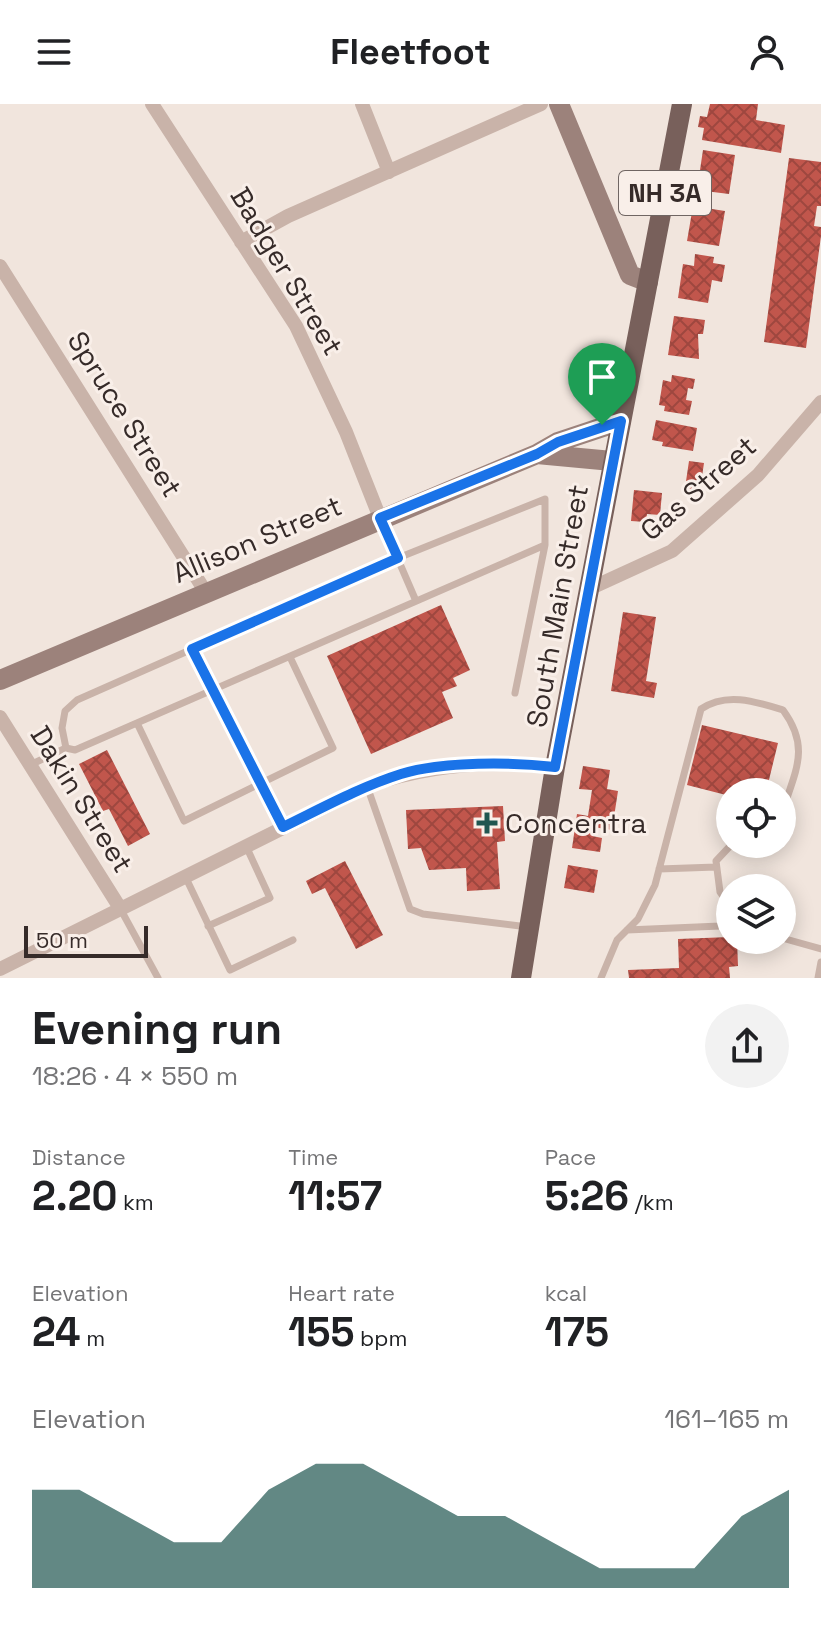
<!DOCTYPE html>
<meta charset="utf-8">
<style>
:root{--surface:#fff;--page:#f2f2f2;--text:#202124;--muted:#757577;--accent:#205651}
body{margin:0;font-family:"Space Grotesk",sans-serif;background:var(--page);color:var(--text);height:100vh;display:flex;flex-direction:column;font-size:30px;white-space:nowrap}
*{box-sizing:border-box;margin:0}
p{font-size:26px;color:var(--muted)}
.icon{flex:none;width:44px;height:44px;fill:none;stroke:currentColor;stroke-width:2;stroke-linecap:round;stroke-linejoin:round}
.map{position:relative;height:874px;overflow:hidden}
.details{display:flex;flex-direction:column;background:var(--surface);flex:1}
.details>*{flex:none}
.fabs{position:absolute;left:716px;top:674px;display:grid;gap:16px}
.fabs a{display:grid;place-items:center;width:80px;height:80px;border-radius:50%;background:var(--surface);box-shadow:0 4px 20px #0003;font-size:40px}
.scale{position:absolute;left:24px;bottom:20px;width:124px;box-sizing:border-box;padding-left:8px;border:4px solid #362b29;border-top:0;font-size:22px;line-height:28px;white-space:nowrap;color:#362b29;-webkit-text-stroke:6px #f9efe9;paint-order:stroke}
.pin{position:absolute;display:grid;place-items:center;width:68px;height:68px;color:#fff;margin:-82px -34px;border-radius:50% 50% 50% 0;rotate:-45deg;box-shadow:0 0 8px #0007}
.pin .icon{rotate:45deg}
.round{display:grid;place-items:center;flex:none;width:84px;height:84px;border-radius:42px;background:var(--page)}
.summary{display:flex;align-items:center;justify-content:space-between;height:136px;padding:0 32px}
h1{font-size:44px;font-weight:800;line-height:60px}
.metrics{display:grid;grid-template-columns:repeat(3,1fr);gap:12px;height:136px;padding:8px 32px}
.metrics div{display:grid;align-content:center}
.metrics b{font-size:40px;font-weight:800}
.metrics small{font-size:22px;font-weight:400}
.metrics p{font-size:22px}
.chart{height:224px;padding:16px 32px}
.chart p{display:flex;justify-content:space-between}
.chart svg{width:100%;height:144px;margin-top:8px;fill:var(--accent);opacity:.7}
header{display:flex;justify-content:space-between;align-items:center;height:104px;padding:0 32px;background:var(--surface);font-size:36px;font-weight:800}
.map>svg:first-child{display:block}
.building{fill:url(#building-cross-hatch)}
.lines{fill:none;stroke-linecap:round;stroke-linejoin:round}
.lane{stroke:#c9b3a9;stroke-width:7}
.street{stroke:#c9b3a9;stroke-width:14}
.secondary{stroke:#9c827b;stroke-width:20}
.primary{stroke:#78605b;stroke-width:20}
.route-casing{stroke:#fff;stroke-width:16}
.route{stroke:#1a73e8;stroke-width:10}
.poi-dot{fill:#205651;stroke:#f9efe9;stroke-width:3}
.labels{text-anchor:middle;stroke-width:6;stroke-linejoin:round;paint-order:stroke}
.shield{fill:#f9efe9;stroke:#706663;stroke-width:2}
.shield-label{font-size:26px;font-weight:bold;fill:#362b29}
.street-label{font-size:28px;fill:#362b29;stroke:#f9efe9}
.poi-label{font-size:28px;fill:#362b29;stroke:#f9efe9;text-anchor:start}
</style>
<header><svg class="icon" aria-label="menu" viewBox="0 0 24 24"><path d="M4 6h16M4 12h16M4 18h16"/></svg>Fleetfoot<svg class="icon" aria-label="person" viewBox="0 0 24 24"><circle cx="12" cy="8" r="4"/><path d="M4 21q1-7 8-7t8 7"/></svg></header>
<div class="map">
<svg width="821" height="874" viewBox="0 0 821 874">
<defs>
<pattern id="building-cross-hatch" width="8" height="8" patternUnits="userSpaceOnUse" patternTransform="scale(2)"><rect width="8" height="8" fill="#c1564c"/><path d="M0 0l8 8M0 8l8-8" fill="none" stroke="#9e473f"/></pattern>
</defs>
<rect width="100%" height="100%" fill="#f1e5dd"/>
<path class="building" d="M 710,0 L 758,0 L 756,16 L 785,21 L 781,49 L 702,36 L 704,24 L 698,23 L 700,12 L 707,13 Z
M 703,46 L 735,51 L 729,90 L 697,86 Z
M 789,54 L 821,58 L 821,102 L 817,102 L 814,122 L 821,123 L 821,132 L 806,244 L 764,238 Z
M 693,102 L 725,107 L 719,142 L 687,137 Z
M 695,150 L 714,153 L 713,159 L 725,161 L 722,178 L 712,176 L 708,199 L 678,194 L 683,160 L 694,162 Z
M 674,212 L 705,216 L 703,230 L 698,230 L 699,255 L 668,251 Z
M 672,271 L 695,275 L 693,285 L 688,284 L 686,296 L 692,297 L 689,311 L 664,307 L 665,302 L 659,301 L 663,276 L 671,278 Z
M 656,316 L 697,324 L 693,347 L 662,342 L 663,338 L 652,336 Z
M 689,357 L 704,359 L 700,386 L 685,384 Z
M 634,386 L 662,389 L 660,411 L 647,410 L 646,418 L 631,417 Z
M 441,501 L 470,566 L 453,574 L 457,582 L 442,588 L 453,614 L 371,650 L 327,552 Z
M 623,508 L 656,513 L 646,577 L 657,579 L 654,594 L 611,587 Z
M 702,621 L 778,639 L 766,688 L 730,688 L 730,692 L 687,681 Z
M 107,646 L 150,730 L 128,742 L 109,705 L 103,707 L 79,660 Z
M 583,662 L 610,666 L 607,685 L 618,687 L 612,726 L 593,723 L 592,732 L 602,734 L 600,748 L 572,744 L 577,710 L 588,712 L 592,686 L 579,685 Z
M 503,702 L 505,737 L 497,738 L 500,785 L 467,787 L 466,764 L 429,766 L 421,744 L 408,745 L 406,706 Z
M 345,757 L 383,831 L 356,845 L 325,784 L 312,790 L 306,777 Z
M 568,761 L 598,766 L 594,789 L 564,784 Z
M 730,833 L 730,836 L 737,836 L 738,862 L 729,863 L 730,874 L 629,874 L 628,866 L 679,864 L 678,835 Z"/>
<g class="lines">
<path class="lane" d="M 381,416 L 416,497
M 192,545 L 283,723
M 515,589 L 545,441
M 137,619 L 184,717 L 333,644 L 290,553
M 30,661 L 66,644 L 75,646 L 545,441 L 545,395 L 398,454 L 77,596 L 65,607 L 62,624 L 66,644
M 367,682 L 410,805 L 423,810 L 528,823
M 659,765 L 716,763
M 185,772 L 230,866 L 293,836
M 730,802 L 720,788 L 716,757 L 732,740
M 121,806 L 158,874
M 208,822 L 270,794 L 246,742
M 627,826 L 720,822 L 730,816
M 782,834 L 821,845
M 601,874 L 617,836 L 638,815 L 655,781 L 701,605 C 726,588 754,597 783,606 C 811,644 795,667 782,709
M 818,874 L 821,858"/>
<path class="street" d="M 152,0 L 296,222 L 346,328 L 380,414
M 362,0 L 389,68
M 241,138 L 288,112 L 541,0
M 0,162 L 205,487
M 589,485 L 672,447 L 758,371 L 821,298
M 0,613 L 120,804
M 0,865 L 367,682 C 427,661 492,656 555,663"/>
<path class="secondary" d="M 559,0 L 630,171 L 648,178
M 537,350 L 612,357
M 0,576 L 537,350 L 558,338 L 621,317"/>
<path class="primary" d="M 521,874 L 555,663 L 682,0"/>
</g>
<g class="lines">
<defs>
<path id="route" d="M 621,317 L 555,663 C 512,658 444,657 401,670 C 360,683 322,704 283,723 L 192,545 L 398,454 L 380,414 L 537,350 L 558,338 Z"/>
</defs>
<use href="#route" class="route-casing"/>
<use href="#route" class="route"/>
</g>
<path class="poi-dot" d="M483 707h8v8h8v8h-8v8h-8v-8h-8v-8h8z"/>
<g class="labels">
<rect class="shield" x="619" y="67" width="92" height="44" rx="6"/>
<g class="shield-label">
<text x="665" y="98">NH 3A</text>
</g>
<g class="street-label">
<text transform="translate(287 167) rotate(59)" y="10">Badger Street</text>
<text transform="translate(125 310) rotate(58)" y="10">Spruce Street</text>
<text transform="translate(698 384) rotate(-41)" y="10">Gas Street</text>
<text transform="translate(257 435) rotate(-23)" y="10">Allison Street</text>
<text transform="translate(557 502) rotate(-80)" y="10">South Main Street</text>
<text transform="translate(82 695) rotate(58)" y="10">Dakin Street</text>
</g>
<g class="poi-label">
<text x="505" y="729">Concentra</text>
</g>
</g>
</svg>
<div class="fabs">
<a><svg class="icon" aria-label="locate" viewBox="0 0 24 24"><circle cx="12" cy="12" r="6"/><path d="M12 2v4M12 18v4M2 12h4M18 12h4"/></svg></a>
<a><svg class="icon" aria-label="layers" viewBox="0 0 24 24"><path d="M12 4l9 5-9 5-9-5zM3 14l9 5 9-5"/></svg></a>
</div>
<div class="scale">50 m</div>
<div class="pin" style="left:602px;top:321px;background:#1e9e55"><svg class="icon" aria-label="arrive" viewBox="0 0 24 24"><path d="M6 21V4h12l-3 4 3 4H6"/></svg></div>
</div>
<section class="details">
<div class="summary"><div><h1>Evening run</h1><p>18:26 · 4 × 550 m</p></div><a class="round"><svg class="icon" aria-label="share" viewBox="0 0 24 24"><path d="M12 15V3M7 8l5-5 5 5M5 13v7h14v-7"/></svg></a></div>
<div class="metrics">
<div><p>Distance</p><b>2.20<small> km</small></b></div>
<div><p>Time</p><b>11:57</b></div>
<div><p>Pace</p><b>5:26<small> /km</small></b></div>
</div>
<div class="metrics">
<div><p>Elevation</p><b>24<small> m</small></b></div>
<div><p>Heart rate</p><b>155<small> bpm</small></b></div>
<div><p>kcal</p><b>175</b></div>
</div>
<div class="chart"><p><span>Elevation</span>161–165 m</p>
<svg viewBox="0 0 160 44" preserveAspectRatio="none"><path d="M0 44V14L10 14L20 22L30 30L40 30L50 14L60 6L70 6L80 14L90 22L100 22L110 30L120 38L130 38L140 38L150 22L160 14V44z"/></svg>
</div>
</section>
